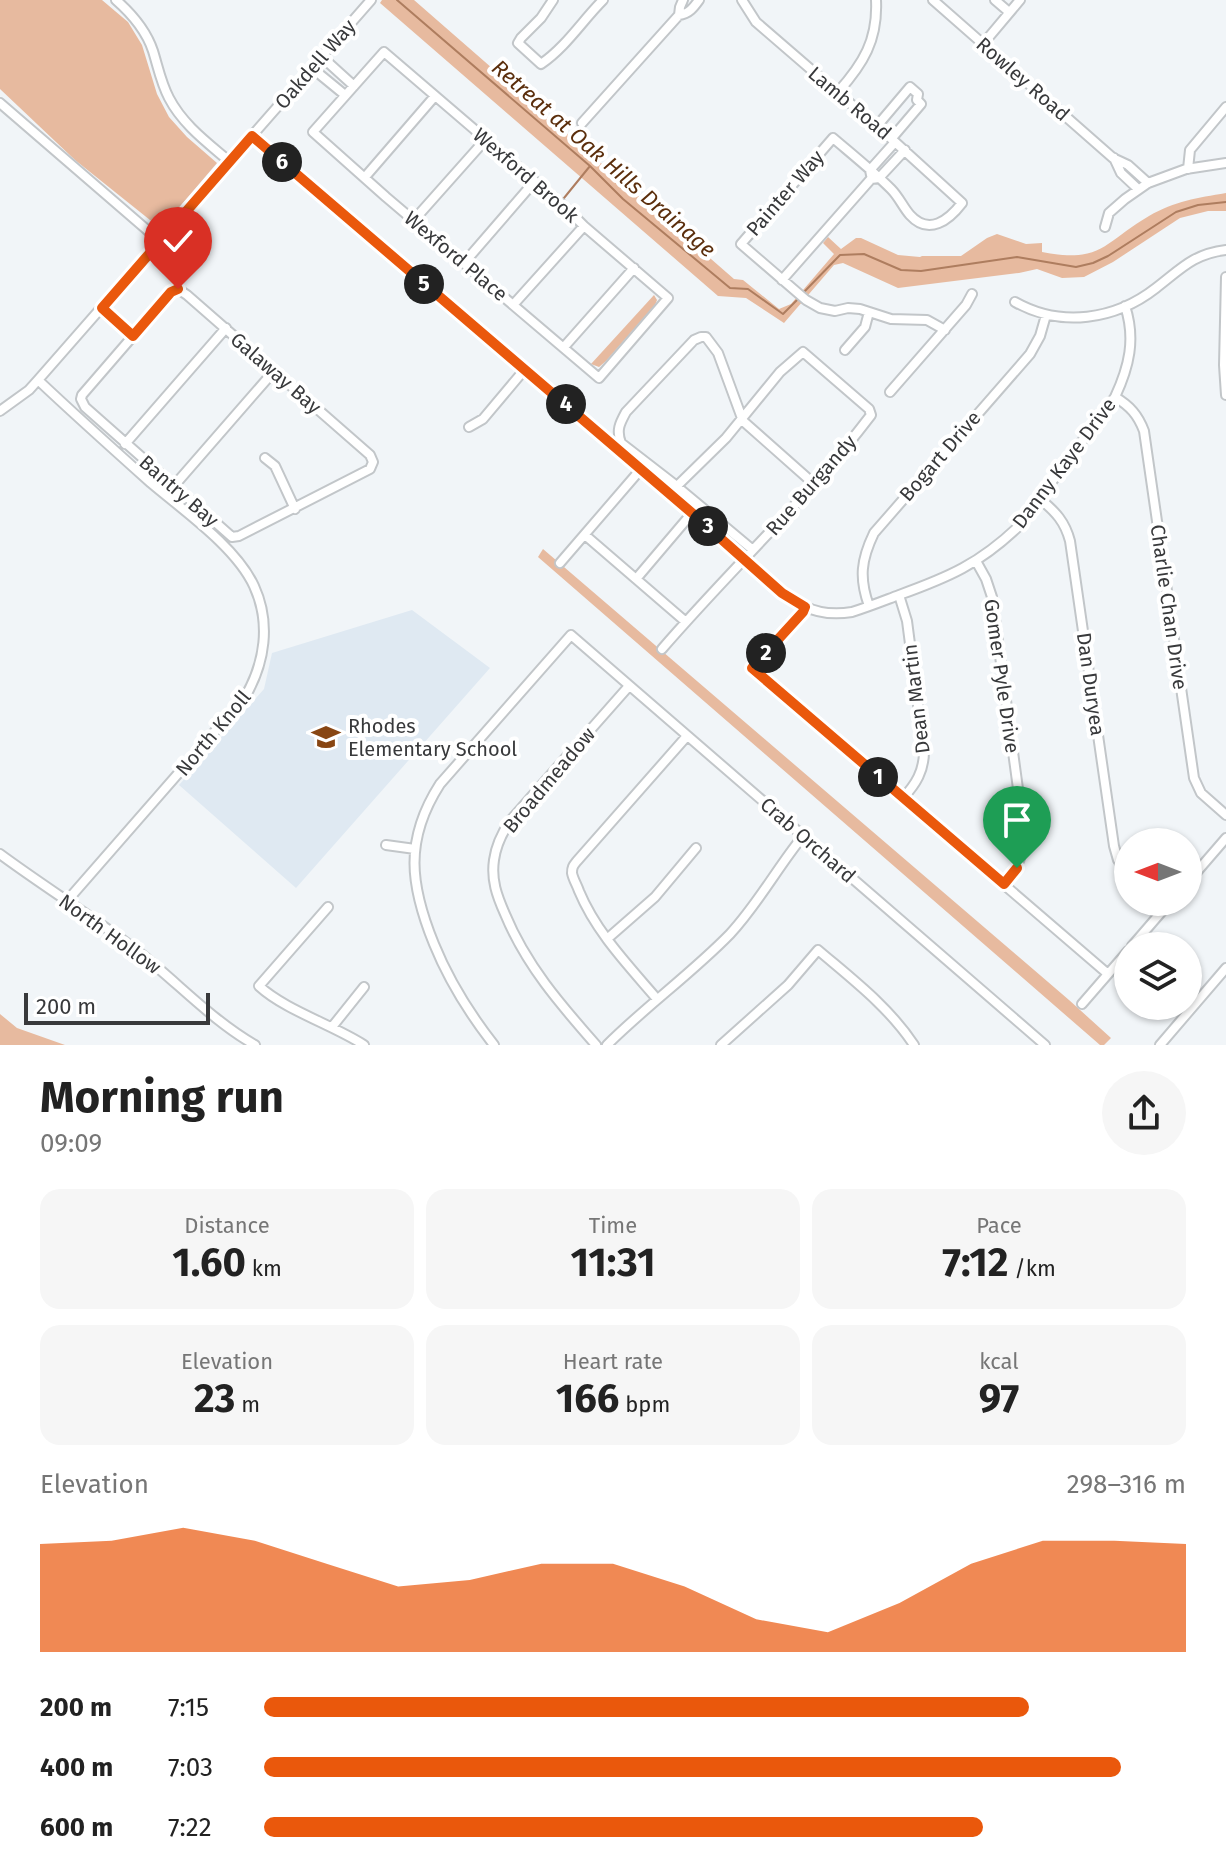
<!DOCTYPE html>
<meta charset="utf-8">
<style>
:root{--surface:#fff;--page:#f6f6f6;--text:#222;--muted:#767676;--accent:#ea580c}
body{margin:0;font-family:"Fira Sans",sans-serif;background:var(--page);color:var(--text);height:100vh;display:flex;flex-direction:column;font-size:30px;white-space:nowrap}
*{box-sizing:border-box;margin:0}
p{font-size:26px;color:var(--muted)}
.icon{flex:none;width:44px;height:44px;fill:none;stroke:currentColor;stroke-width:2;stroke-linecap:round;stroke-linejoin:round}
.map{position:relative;height:1045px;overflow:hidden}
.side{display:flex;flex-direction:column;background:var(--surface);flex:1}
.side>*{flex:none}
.needle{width:52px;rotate:270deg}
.controls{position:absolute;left:1114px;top:828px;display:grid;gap:16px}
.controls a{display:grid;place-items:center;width:88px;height:88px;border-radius:50%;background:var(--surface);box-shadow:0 2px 6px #0004;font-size:40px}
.scale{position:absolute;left:24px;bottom:20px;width:186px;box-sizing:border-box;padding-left:8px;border:4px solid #38393b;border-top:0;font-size:22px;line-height:28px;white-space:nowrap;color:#38393b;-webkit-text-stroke:6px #fff;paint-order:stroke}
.pin{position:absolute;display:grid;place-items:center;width:68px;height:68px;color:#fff;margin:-82px -34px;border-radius:50% 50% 50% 0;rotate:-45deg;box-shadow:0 0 8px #0007}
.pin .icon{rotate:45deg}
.km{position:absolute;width:40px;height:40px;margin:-20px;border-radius:50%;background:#222;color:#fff;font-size:22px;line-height:40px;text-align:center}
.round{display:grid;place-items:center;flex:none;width:84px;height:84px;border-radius:42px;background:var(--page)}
.headline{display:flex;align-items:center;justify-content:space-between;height:136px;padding:0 40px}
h1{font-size:44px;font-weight:700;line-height:60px}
.figures{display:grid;grid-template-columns:repeat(3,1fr);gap:12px;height:136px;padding:8px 40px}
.figures div{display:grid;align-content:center;border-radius:20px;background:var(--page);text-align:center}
.figures b{font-size:40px;font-weight:700}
.figures small{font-size:22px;font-weight:400}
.figures p{font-size:22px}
.chart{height:224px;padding:16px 40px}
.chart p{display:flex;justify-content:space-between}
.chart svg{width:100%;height:144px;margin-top:8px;fill:var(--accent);opacity:.7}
ul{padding:0 40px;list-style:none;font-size:26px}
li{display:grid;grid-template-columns:128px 96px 1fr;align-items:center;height:60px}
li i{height:20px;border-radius:10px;background:var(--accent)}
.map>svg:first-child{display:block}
.built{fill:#dfe9f2}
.green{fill:#e7ba9f}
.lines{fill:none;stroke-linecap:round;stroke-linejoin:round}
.stream{stroke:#ae7d5f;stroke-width:2}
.minor-casing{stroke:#c2c6c9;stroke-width:12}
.minor{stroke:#fff;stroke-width:8}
.route-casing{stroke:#fff;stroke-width:16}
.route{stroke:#ea580c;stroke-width:10}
.labels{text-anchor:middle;stroke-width:8;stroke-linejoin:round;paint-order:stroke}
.street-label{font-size:20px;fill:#38393b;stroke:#fff}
.poi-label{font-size:20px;fill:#38393b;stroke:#fff;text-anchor:start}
.water-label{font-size:22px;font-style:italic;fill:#5b2e0c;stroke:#fff}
</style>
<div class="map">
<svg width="1226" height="1045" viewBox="0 0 1226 1045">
<rect width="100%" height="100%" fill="#f1f5f8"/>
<path class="built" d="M 412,610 L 490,668 L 296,888 L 179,785 L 264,689 L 272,653 Z"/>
<path class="green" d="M 0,0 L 102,0 L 128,22 L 142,45 L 157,94 L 169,117 L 187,137 L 217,163 L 165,224 L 158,226 L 155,224 L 75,160 L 0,89 Z
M 382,0 L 414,0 L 734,279 L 743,280 L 779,309 L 791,304 L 834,254 L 823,243 L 828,237 L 841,249 L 856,238 L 861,238 L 898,255 L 920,257 L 922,256 L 961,256 L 987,238 L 997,234 L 1026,244 L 1042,243 L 1042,252 C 1102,264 1104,242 1149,216 C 1175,201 1197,198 1226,193 L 1226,211 L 1208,211 L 1180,218 L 1113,262 L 1084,277 L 1062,278 L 1037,269 L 1019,273 L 898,288 L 843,263 L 834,265 L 784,323 L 746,298 L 718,296 L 380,3 Z
M 654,295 L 657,300 L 655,305 L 606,361 L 599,367 L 591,364 Z
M 543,549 L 1069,1000 L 1111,1038 L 1104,1045 L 1100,1045 L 538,557 Z
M 0,1014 L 17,1028 L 65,1045 L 0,1045 Z"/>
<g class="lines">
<path class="stream" d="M 397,0 L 590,166 L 623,199 L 730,288 L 748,289 L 783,314 L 797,300
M 564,198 L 590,166
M 804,292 L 840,255 L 864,254 L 901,270 L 921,271 L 1017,257 L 1076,267 L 1093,263 L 1108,256 L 1176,212 L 1198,205 L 1226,202"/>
<defs>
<path id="minor" d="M 116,0 C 132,14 146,30 153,51 C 158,67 161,83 169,98 C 183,125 208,143 230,162
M 553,0 L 541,18 L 521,38 L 518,43 L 541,64 C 566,47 582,21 603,0
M 683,0 L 680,7 L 679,15 C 689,14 694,7 699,0
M 742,0 L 756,22 L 895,142 L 962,203 C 949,220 929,236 910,215 C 903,207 899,197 891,189 C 873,171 853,155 833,138 L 741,244 L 806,300 L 820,308 L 835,311 L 848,308 L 860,309 L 891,319 L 927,320 L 945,330
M 933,0 L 1113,158 L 1128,165 L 1148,183
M 995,0 L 1009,12
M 983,44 L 1020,0
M 384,52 L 565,207 L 584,226 L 668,298 L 599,378 L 386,197 L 313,132 Z
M 322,57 L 354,86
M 312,68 L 345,95
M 838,92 C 863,64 878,40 876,0
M 0,103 L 161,242
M 582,123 L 679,15
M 877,126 L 910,87 L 918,94 L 917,100 L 921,104 L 892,138
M 252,136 L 718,534 C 732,547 746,560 761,573 C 790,599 810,619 852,612 C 868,607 883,601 899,595 C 949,577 979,564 1018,527 L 1115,397 C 1129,367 1136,339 1125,306
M 1114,158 L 1121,173 L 1138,189
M 1188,169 L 1190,150 L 1226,107
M 871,175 L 870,170 L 895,142
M 365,177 L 435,96
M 414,220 L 486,139
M 1105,227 L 1109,213 L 1125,199 L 1148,183 L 1186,169 L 1226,163
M 464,263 L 534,182
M 1226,277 L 1224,365 L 1226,395
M 782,280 L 871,179 L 879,178 L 905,150
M 178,289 L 187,295 L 370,455 L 373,462 L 370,469 L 239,536 L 232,537 L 85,407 L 81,399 L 82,395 L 171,292 Z
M 1015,302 C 1061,328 1115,320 1156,288 C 1181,269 1193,254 1226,250
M 513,305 L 584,226
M 102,308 L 133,336
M 564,347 L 634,268
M 845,350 L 865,327 L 869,312
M 38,380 C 75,415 113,449 151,483 C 184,511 236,547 254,586 C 271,623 265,663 245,697 L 66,902
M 890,392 L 966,305 L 972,294
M 1115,397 C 1130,406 1138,415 1144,431 L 1194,778 L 1201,793 L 1226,815
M 0,411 L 29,390 L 38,380 L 371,0
M 469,427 L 483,419 L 525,369
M 125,444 L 226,328
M 265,458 L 275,466 L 295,509
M 173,487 L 274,371
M 1040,499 C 1056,512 1065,522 1070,541 L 1114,846 L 1118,860 L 1128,875
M 585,535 L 686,622
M 753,550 L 674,484 L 621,443 C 616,430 620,423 626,412 L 694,340 L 701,337 L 706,337 L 718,353 L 743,421 L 813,483
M 976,561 L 986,579 L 992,597 L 1024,833 C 1025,854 1017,868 1004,884
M 560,563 L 641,469
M 636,579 L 692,513
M 899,595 L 907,621 L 924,751 C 924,771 916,784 903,798
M 869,606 C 859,578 861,560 874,533 L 1030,354 L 1040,336 L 1046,315
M 805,607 L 803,612 L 752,668 L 1108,974
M 662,649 C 730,570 808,498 871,415 L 869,409 L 803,352 L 780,372 L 726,438 L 677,486
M 386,845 L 415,849
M 0,854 C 46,888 95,918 140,953 C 179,984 213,1021 255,1045
M 1188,882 L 1226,838
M 328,907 L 259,986 C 285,1010 333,1025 364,1045
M 607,939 L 655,897 L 696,848
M 1132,946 L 1170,902
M 657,999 C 628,965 596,932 579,891 C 577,885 573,879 572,873 C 572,867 573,866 577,861 L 687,736
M 1082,1004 L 1128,951
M 332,1027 L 364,987
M 494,1045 C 469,1013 449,981 434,944 C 410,885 404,840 440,784 L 571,635 L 1045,1045
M 596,1045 C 560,1004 526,965 505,914 C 497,896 491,880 494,860 C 496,845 502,833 510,821 L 629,686
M 607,1045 C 646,1006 691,974 730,934 C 758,904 777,868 803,836
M 721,1045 L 788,985 L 818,950 C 852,979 889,1007 914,1045
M 1160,1045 L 1226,968"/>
</defs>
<use href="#minor" class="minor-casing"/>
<use href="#minor" class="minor"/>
</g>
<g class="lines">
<defs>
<path id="route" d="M 178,289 L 171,292 L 133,336 L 102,308 L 252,136 L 692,513 L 782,593 L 805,607 L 803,612 L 752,668 L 1004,884 L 1017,868"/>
</defs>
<use href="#route" class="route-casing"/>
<use href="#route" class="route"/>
</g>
<defs>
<symbol id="school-bare" viewBox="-9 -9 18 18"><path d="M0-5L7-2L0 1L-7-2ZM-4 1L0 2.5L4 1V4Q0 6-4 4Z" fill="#884613" stroke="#fff" stroke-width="2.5" paint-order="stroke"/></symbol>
</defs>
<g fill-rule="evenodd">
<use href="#school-bare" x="306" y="717" width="40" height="40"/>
</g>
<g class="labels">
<g class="street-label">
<text transform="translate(315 64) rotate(-49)" y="7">Oakdell Way</text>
<text transform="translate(1023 79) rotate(41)" y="7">Rowley Road</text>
<text transform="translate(850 103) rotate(40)" y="7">Lamb Road</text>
<text transform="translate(526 175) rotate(41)" y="7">Wexford Brook</text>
<text transform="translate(785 193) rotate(-49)" y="7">Painter Way</text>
<text transform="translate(456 256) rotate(40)" y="7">Wexford Place</text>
<text transform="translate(276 373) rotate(41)" y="7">Galaway Bay</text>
<text transform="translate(940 456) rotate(-49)" y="7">Bogart Drive</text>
<text transform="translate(1064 463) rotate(-53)" y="7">Danny Kaye Drive</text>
<text transform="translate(811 485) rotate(-49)" y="7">Rue Burgandy</text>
<text transform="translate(179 491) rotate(41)" y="7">Bantry Bay</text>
<text transform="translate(1169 607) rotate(82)" y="7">Charlie Chan Drive</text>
<text transform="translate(1002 676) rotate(82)" y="7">Gomer Pyle Drive</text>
<text transform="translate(1091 684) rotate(82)" y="7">Dan Duryea</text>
<text transform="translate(916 699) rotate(-97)" y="7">Dean Martin</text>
<text transform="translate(213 733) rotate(-50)" y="7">North Knoll</text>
<text transform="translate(549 780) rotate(-50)" y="7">Broadmeadow</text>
<text transform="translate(808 840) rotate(41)" y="7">Crab Orchard</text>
<text transform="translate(110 934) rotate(36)" y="7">North Hollow</text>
</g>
<g class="poi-label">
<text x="348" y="733">Rhodes<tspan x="348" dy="23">Elementary School</tspan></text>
</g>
<g class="water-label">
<text transform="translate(604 158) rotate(41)" y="8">Retreat at Oak Hills Drainage</text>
</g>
</g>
</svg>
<div class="controls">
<a><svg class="needle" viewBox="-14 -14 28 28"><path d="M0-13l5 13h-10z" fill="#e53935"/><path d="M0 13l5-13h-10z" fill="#767676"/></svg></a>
<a><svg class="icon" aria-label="layers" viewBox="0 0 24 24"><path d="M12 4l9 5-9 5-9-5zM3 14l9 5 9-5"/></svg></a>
</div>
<div class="scale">200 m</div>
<div class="pin" style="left:1017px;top:868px;background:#1e9e55"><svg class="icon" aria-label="arrive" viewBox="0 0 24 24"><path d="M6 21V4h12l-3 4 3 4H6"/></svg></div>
<div class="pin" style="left:178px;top:289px;background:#d93025"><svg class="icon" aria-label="check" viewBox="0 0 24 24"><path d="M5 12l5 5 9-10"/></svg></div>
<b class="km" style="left:878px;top:777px">1</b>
<b class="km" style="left:766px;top:653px">2</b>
<b class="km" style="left:708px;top:526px">3</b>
<b class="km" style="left:566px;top:404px">4</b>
<b class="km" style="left:424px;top:284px">5</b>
<b class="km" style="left:282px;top:162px">6</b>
</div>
<section class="side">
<div class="headline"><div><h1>Morning run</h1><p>09:09</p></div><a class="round"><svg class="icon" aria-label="share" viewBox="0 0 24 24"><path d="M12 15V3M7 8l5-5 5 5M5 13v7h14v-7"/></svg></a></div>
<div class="figures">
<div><p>Distance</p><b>1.60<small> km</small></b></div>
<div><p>Time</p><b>11:31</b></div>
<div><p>Pace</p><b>7:12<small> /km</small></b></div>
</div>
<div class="figures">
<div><p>Elevation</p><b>23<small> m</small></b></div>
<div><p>Heart rate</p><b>166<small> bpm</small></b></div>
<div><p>kcal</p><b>97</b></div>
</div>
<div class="chart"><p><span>Elevation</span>298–316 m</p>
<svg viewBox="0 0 160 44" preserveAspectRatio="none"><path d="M0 44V11L10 10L20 6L30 10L40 17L50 24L60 22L70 17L80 17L90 24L100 34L110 38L120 29L130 17L140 10L150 10L160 11V44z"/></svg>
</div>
<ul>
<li><b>200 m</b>7:15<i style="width:83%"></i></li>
<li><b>400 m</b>7:03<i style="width:93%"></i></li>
<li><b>600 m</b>7:22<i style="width:78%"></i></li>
</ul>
</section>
